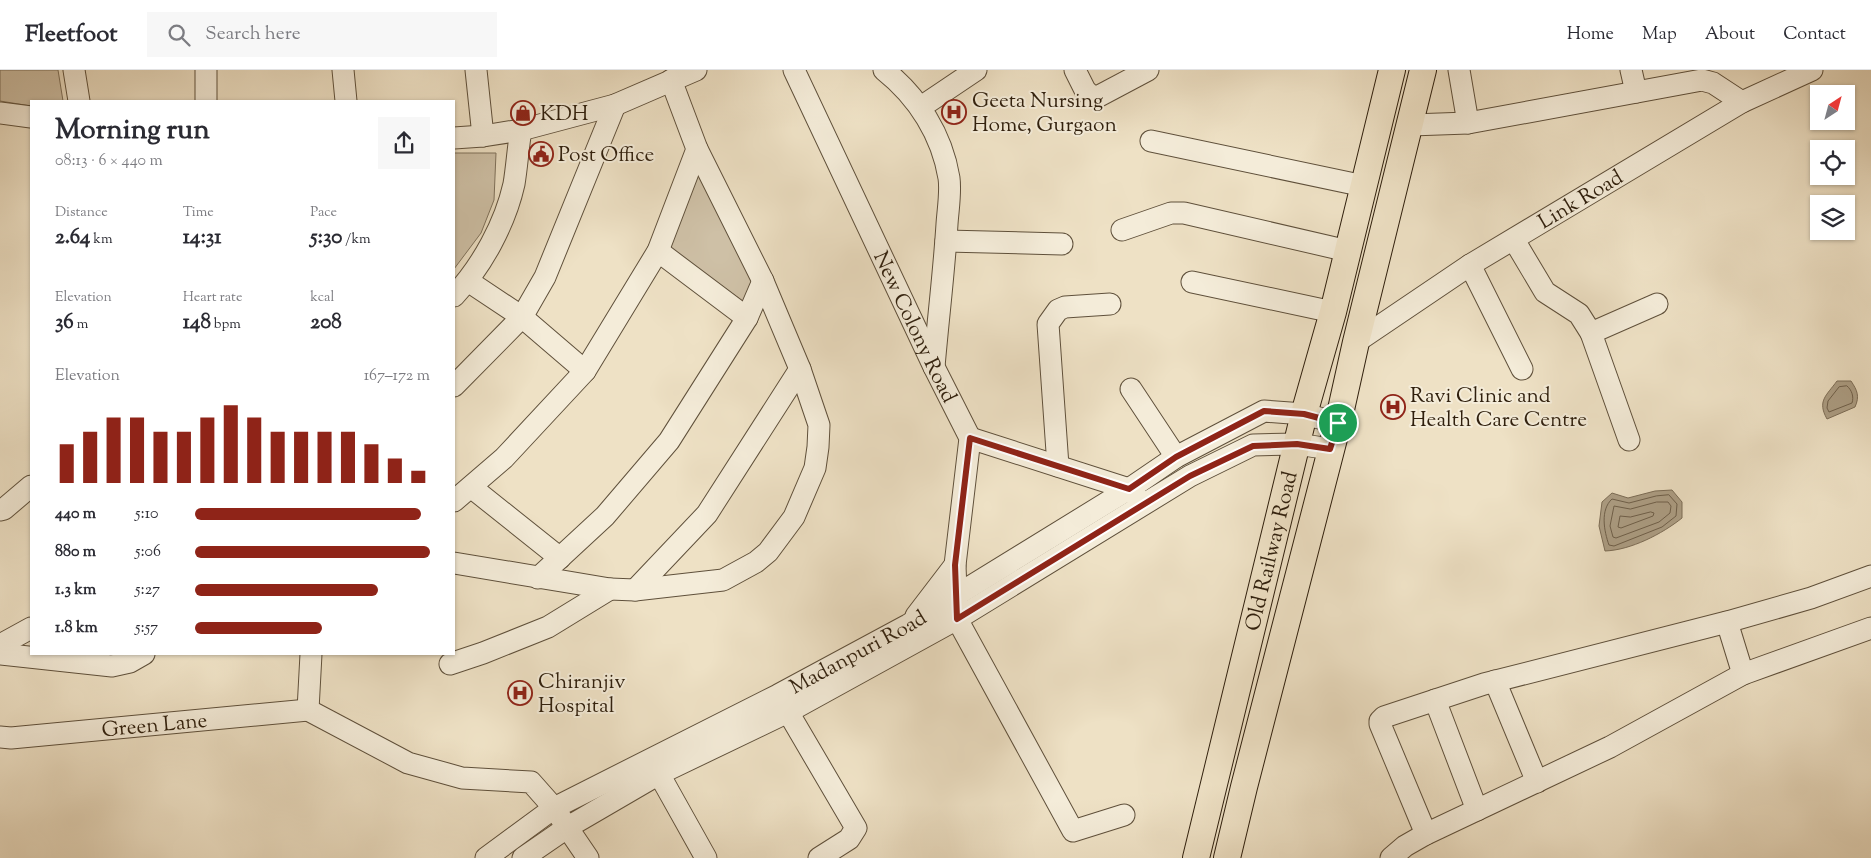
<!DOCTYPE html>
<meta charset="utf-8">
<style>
:root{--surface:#fff;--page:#f7f7f7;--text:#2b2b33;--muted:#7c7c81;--line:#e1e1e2;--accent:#8f2418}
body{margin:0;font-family:"Sorts Mill Goudy",serif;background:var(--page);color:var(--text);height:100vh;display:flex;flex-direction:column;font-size:19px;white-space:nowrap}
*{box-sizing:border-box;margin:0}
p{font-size:16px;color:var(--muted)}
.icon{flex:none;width:28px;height:28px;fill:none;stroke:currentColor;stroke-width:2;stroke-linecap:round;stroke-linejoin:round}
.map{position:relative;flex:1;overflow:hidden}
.panel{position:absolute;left:30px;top:30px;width:425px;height:555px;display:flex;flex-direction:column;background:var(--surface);border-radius:0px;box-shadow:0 1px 4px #0004}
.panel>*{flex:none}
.needle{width:32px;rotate:36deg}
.fabs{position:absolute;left:1810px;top:15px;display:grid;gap:10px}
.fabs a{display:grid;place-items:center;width:45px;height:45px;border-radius:0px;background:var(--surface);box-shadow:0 1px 4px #0004;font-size:25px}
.pin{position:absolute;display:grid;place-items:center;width:42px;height:42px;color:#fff;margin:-21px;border:2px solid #fff;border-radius:50%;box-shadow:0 1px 5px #0007}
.round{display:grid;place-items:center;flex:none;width:52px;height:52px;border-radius:0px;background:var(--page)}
.overview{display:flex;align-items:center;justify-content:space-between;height:85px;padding:0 25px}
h1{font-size:28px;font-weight:800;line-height:38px}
.metrics{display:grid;grid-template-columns:repeat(3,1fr);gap:8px;height:85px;padding:5px 25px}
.metrics div{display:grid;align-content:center}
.metrics b{font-size:21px;font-weight:800}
.metrics small{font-size:14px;font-weight:400}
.metrics p{font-size:14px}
.chart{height:140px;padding:10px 25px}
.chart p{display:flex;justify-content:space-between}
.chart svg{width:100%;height:90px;margin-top:5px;stroke:var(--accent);stroke-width:6}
ul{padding:0 25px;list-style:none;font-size:16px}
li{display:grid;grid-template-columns:80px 60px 1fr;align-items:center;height:38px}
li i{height:12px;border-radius:6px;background:var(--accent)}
header{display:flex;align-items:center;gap:30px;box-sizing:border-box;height:70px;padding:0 25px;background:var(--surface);border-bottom:1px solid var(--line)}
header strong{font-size:24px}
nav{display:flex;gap:28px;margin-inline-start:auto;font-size:18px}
.search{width:350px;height:45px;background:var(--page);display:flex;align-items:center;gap:12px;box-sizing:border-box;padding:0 18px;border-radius:0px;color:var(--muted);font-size:19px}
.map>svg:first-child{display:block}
.green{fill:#cec0a6;stroke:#7e705a}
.water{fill:#ad9f86;stroke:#7b6c56}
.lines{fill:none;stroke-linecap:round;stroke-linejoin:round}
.shore{stroke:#6e5f4a;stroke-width:1}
.minor-casing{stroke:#5f503b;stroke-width:23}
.major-casing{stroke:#2f1f0d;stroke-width:28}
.minor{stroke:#f4ecd9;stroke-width:21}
.major{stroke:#eee1c5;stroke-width:26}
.route-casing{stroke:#fff;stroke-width:10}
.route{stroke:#8f2418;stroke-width:6}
.labels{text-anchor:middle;stroke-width:4;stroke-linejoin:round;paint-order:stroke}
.poi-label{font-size:21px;fill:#2f1f0d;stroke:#f4ecd9;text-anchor:start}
.street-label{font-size:21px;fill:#2f1f0d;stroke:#f4ecd9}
</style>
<header>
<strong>Fleetfoot</strong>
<div class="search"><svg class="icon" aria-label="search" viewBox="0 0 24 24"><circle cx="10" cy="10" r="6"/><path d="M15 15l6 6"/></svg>Search here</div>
<nav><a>Home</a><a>Map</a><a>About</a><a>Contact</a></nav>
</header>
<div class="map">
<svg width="1871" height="788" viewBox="0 0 1871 788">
<rect width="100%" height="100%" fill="#eee1c5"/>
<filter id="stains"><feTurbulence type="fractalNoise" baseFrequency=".004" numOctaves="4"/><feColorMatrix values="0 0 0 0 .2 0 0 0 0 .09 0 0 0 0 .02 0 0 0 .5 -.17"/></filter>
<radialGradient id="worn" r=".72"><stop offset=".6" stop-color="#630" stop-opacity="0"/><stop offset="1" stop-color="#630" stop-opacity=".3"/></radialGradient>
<path class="green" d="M 0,0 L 58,0 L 63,31 L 31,31 L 31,36 L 0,31 Z
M 454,83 L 496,83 L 494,130 L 481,163 L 454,199 Z
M 696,101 L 755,213 L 744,232 L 670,178 Z"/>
<path class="water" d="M 1837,311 L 1851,311 C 1857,320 1860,326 1855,337 L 1827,349 C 1817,331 1826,326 1837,311 Z
M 1672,420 L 1682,432 L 1682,448 C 1662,464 1631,480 1605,481 L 1599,456 L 1602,432 L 1612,423 L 1628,428 L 1655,421 Z"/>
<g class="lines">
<path class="shore" d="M 1847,316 C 1852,320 1854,327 1852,333 L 1829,342 L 1827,338 L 1828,331 L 1839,317 Z
M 1669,425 L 1677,434 L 1676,446 L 1662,457 L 1614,476 L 1609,475 C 1604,461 1600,440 1612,429 L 1629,433 L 1656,426 Z
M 1657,432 L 1668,432 L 1671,436 L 1670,443 L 1659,452 L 1616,468 L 1613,467 L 1610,456 L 1614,436 L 1630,439 Z
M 1651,442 L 1654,443 L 1653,446 L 1621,458 L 1618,457 L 1620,446 L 1630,447 Z"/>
<defs>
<g id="minor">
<path d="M 74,0 L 79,31"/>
<path d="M 343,0 L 346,31"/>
<path d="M 476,0 L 483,66"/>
<path id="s1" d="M 794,0 L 934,297 L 970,368 L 955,495 L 957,549 L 1073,761 L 1124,745"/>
<path d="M 884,0 C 918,27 942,65 949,108 C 951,122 948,139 947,154 C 944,202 938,250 934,297"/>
<path d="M 1075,0 L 1085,20 L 1091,26 L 1099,26 L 1148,0"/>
<path d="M 1459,0 L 1468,53"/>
<path d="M 1631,0 L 1636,22"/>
<path d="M 206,31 L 206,0"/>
<path d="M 921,37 L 976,0"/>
<path d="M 0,43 L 31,47"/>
<path d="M 1411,55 L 1468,53 L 1702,10 L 1713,13 L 1742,32"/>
<path d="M 454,68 L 483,66 L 521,60 L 615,35 L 696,0"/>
<path d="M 1151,71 L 1364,116"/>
<path d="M 1122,160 L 1171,143 L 1184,143 L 1348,181"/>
<path d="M 1514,170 L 1545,222 L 1579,244 L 1591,263 L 1629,370"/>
<path d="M 946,171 L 1062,174"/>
<path d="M 658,181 L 747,248"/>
<path d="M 1470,195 L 1522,299"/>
<path d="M 468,211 L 522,247 L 585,301"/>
<path d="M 1192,212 L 1333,242"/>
<path d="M 454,226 C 482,196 505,154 514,114 C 517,96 518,77 521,60"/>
<path d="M 1591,263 L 1657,234"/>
<path id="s2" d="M 1356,272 L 1470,195 L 1742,32 L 1812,0"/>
<path d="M 454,316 L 522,247 L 545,207 L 615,35"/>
<path d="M 1131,319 L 1176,387"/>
<path d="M 970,368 L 1129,419 L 1136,426"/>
<path d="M 1058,396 L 1048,254 L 1058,240 L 1065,237 L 1110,234"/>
<path d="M 471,417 L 560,488"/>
<path d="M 454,431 L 504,388 L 585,301 L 658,181 L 697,79 L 671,10"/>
<path d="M 0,440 L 4,439 L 31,416"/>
<path d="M 454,493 L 610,519 L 635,520 L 723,510 L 756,492 L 768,482 L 794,447 L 815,398 L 818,377 L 819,355 L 800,299 L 763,211 L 697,79"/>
<path d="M 538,508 L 605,446 L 669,371 L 747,248 L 763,211"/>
<path d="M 635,520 L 707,444 L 800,299"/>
<path d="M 916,546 L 955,495"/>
<path d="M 1727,552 L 1743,604"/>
<path d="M 0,575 L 31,558"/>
<path d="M 0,584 L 112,596 L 130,592 L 144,584"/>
<path d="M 450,594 L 483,583 L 548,557 L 610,519"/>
<path d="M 1495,611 L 1537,712"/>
<path d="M 1435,630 L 1477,740"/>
<path d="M 308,640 L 408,693 L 462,708 L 531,712 L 554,738 L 588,788"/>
<path d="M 308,640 L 311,584"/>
<path d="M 788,642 L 856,758 L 849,769 L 819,788"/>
<path id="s3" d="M 0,667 L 11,668 L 308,640"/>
<path d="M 659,704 L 706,788"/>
<path d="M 1426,764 L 1380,654 L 1380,651 L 1384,647 L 1484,614 L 1727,552 L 1811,528 L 1871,506"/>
<path id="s4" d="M 486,788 L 554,738 L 778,625 L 908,555 L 1129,419 L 1176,387 L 1264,341 L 1304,344 L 1338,353"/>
<path d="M 523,788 L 568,757 L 659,704 L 788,642 L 957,549 L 1190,406 L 1253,375 L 1297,374 L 1330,379"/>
<path d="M 1391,788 L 1405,776 L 1426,764 L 1610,677 L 1743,604 L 1871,558"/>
</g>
<g id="major">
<path id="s5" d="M 1196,788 L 1304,344 L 1333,242 L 1392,0"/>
<path d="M 1227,788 L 1244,717 L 1338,353 L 1356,272 L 1423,0"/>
</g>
</defs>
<use href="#minor" class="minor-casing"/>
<use href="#major" class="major-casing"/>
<use href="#minor" class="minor"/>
<use href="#major" class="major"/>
</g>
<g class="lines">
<defs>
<path id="route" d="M 1264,341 L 1304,344 L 1338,353 L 1330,379 L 1297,374 L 1253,376 L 1190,406 L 957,549 L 955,495 L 970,368 L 1129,419 L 1176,387 Z"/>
</defs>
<use href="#route" class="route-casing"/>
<use href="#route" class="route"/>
</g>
<defs>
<symbol id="hospital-ring" viewBox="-11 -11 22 22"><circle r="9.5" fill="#f4ecd9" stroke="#8f2418" stroke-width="1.5"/><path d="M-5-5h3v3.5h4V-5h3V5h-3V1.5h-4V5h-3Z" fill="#8f2418"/></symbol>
<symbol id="shop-ring" viewBox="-11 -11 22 22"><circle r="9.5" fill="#f4ecd9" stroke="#8f2418" stroke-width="1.5"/><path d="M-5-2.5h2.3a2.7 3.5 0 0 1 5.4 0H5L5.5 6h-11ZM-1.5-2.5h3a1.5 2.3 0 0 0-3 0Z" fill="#8f2418"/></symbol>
<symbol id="civic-ring" viewBox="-11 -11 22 22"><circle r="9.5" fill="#f4ecd9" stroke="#8f2418" stroke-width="1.5"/><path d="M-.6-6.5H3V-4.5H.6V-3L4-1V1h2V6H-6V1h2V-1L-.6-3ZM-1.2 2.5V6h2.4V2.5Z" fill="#8f2418"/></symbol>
</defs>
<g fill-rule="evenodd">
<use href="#hospital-ring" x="940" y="28" width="28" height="28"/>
<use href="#shop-ring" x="509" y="29" width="28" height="28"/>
<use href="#civic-ring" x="527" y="70" width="28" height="28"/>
<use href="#hospital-ring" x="1379" y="323" width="28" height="28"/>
<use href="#hospital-ring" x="506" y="609" width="28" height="28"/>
</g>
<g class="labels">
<g class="poi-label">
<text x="972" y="37">Geeta Nursing<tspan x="972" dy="24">Home, Gurgaon</tspan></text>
<text x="540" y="50">KDH</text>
<text x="558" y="91">Post Office</text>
<text x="1410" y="332">Ravi Clinic and<tspan x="1410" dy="24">Health Care Centre</tspan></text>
<text x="538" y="618">Chiranjiv<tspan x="538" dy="24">Hospital</tspan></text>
</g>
<g class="street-label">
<text dy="7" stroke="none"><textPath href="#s2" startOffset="266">Link Road</textPath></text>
<text dy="7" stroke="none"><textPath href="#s1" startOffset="284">New Colony Road</textPath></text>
<text dy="7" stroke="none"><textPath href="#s5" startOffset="316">Old Railway Road</textPath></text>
<text dy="7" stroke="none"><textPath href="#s4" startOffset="426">Madanpuri Road</textPath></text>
<text dy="7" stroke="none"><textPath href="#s3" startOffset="155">Green Lane</textPath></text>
</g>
</g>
<rect width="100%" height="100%" filter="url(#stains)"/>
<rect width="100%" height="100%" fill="url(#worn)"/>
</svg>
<div class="fabs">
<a><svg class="needle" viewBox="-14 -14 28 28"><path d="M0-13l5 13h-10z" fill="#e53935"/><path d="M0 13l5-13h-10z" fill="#7c7c81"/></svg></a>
<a><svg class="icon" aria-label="locate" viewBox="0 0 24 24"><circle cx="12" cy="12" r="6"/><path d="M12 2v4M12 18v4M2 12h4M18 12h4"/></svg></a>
<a><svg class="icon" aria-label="layers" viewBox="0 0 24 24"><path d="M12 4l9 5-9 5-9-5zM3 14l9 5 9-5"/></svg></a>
</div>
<div class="pin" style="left:1338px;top:353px;background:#1e9e55"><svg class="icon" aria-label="arrive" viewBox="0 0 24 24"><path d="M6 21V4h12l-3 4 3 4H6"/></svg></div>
<section class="panel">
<div class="overview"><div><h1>Morning run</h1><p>08:13 · 6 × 440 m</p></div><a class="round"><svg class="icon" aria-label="share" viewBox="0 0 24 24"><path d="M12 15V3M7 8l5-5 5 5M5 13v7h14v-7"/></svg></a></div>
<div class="metrics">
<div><p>Distance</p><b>2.64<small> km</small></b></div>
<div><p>Time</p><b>14:31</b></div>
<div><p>Pace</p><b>5:30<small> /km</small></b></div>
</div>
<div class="metrics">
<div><p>Elevation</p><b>36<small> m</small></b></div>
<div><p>Heart rate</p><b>148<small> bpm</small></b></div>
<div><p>kcal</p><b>208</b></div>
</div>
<div class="chart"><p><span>Elevation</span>167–172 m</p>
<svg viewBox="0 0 160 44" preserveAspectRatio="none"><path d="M5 44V25M15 44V19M25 44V12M35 44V12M45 44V19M55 44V19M65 44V12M75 44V6M85 44V12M95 44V19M105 44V19M115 44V19M125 44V19M135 44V25M145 44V32M155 44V38"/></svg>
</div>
<ul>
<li><b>440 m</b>5:10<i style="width:96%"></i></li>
<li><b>880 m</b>5:06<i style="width:100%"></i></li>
<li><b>1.3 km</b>5:27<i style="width:78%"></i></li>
<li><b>1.8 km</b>5:57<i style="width:54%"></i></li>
</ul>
</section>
</div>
